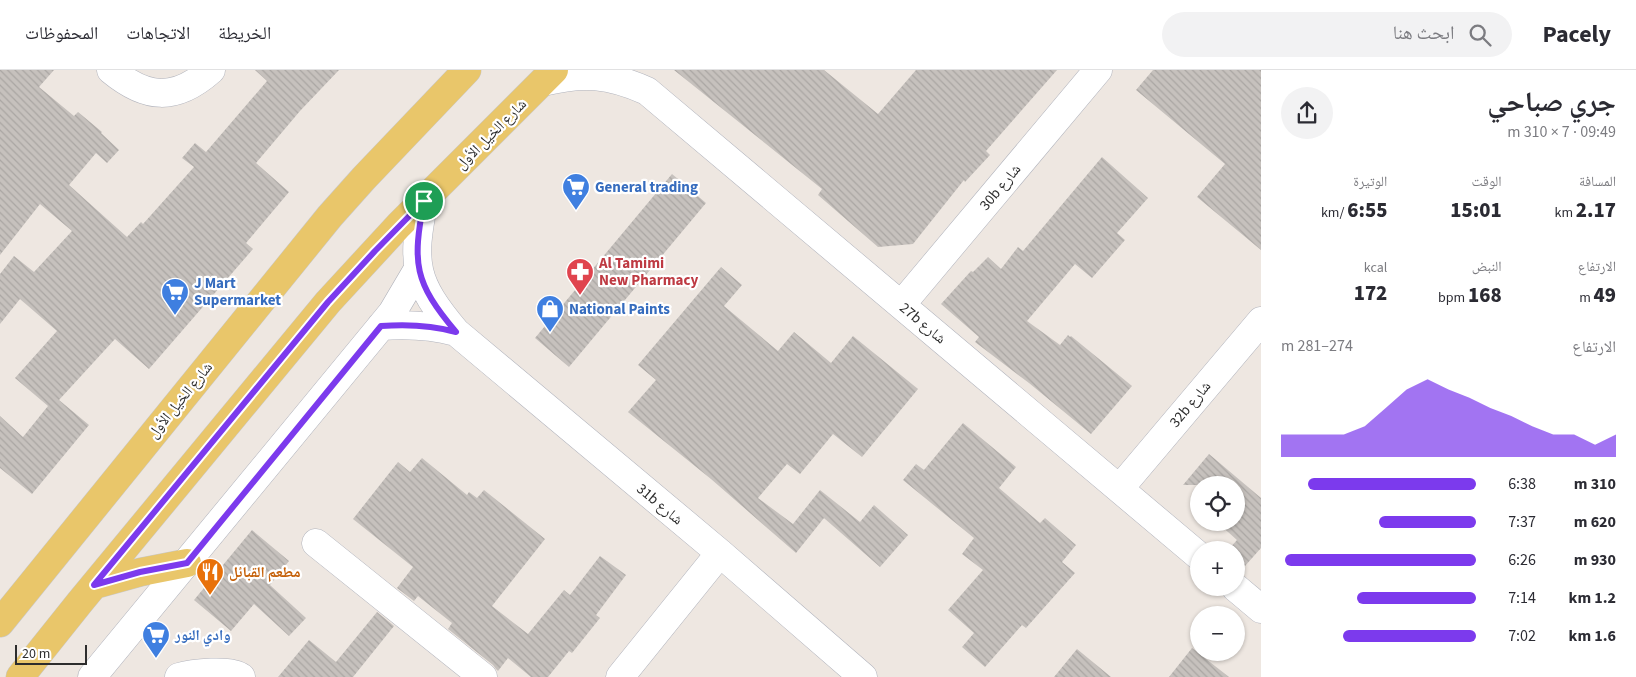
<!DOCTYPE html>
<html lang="ar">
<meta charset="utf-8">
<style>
:root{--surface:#fff;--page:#f2f2f3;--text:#2b2b33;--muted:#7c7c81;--line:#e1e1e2;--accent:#7c3aed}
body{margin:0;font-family:"Source Sans 3","Noto Naskh Arabic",sans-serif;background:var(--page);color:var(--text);direction:rtl;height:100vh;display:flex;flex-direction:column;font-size:19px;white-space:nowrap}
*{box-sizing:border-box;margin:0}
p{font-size:16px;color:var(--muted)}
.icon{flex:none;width:28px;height:28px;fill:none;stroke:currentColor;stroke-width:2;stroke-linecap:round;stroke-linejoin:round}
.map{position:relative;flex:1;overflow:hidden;direction:ltr}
.panel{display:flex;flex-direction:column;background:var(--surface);width:375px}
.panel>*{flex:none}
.buttons{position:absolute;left:1190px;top:406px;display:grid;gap:10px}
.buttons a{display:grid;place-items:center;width:55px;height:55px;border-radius:50%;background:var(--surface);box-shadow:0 1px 4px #0004;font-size:25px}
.scale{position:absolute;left:15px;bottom:12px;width:72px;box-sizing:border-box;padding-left:5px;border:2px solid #2d2d2d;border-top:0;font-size:14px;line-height:18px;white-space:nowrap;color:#2d2d2d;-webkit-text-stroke:4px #fff;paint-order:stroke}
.pin{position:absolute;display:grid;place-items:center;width:42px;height:42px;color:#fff;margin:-21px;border:2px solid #fff;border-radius:50%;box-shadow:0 1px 5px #0007}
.round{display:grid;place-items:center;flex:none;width:52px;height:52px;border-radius:26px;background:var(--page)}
.headline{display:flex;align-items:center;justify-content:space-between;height:85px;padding:0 20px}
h1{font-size:28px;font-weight:800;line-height:38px}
.metrics{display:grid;grid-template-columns:repeat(3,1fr);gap:8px;height:85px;padding:5px 20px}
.metrics div{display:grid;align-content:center}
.metrics b{font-size:21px;font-weight:800}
.metrics small{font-size:14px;font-weight:400}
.metrics p{font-size:14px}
.chart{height:140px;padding:10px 20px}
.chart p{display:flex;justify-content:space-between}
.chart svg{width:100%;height:90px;margin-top:5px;fill:var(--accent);opacity:.7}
ul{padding:0 20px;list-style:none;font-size:16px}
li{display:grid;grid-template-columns:80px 60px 1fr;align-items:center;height:38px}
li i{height:12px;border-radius:6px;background:var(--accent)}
header{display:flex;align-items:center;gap:30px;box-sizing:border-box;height:70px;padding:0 25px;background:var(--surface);border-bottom:1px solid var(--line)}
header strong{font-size:24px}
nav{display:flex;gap:28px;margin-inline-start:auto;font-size:18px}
.search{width:350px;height:45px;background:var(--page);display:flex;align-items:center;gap:12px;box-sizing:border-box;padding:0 18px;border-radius:28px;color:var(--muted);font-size:19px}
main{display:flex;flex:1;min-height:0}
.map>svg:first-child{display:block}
.building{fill:url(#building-back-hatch)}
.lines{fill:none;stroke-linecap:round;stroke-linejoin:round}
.minor-casing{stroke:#b1b3bc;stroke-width:29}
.major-casing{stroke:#c8c8c8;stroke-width:29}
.minor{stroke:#fff;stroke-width:28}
.major{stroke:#e9c66a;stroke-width:28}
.route-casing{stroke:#fff;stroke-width:10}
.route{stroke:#7c3aed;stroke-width:6}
.labels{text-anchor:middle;stroke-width:4.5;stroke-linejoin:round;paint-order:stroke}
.street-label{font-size:15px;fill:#2d2d2d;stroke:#fff}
.shop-label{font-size:15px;font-weight:bold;fill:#366cbe;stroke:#fff;text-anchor:start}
.health-label{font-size:15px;font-weight:bold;fill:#be3a42;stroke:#fff;text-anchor:start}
.food-label{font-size:15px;font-weight:bold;fill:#c56008;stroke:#fff;text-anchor:start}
</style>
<header>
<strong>Pacely</strong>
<div class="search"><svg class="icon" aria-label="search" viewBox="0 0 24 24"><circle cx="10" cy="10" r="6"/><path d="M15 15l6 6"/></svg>ابحث هنا</div>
<nav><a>الخريطة</a><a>الاتجاهات</a><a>المحفوظات</a></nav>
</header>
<main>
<section class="panel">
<div class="headline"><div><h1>جري صباحي</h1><p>09:49 · 7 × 310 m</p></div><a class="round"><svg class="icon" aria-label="share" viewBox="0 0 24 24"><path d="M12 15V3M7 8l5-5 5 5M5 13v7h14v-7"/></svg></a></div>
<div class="metrics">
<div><p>المسافة</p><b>2.17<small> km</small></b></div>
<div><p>الوقت</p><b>15:01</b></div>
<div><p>الوتيرة</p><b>6:55<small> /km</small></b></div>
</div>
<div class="metrics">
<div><p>الارتفاع</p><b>49<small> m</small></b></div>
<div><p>النبض</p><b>168<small> bpm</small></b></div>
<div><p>kcal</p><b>172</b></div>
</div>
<div class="chart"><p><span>الارتفاع</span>274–281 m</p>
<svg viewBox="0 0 160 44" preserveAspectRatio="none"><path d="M0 44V33L10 33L20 33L30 33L40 29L50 20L60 11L70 6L80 11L90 15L100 20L110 24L120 29L130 33L140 33L150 38L160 33V44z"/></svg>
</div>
<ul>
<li><b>310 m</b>6:38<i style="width:86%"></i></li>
<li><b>620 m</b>7:37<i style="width:50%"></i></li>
<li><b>930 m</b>6:26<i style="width:98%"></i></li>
<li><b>1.2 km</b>7:14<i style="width:61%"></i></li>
<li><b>1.6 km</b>7:02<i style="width:68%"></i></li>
</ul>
</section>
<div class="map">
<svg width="1261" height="607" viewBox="0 0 1261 607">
<defs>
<pattern id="building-back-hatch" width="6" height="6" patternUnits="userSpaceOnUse" patternTransform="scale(1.25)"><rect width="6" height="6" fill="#c6c1bd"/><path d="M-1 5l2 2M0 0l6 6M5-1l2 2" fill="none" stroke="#aaa6a3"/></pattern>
</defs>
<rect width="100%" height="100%" fill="#eee7e1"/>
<path class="building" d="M 0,0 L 54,0 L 39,17 L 74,46 L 78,42 L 102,62 L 101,63 L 119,80 L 107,93 L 96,83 L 69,115 L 127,167 L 141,152 L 143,154 L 194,97 L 182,88 L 195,73 L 206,82 L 267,11 L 255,0 L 339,0 L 300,41 L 256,93 L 289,122 L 246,173 L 253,179 L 149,299 L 115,269 L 59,330 L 89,355 L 32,424 L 0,398 L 0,346 L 23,367 L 48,336 L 15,308 L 57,261 L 20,229 L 0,254 L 0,204 L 14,186 L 34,202 L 72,161 L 40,134 L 0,185 Z
M 674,0 L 824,0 L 878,44 L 916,0 L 1057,0 L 986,81 L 990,85 L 965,112 L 964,110 L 913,174 L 878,177 L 818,125 L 822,119 Z
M 1153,0 L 1261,0 L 1261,180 L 1197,127 L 1225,94 L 1136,20 Z
M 1102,87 L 1148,128 L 1117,163 L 1125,170 L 1092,208 L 1075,194 L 1027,251 L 1060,275 L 1068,265 L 1070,267 L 1071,266 L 1132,316 L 1091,364 L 1029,313 L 975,272 L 979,267 L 941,234 L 971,201 L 973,202 L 988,187 L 1001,199 L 1018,177 L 1023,181 Z
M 672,104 L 706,133 L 569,297 L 535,268 Z
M 721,197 L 742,215 L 724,236 L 778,281 L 794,262 L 831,293 L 853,266 L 918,319 L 862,387 L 833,364 L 800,404 L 787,394 L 758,428 L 793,454 L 820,420 L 860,452 L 874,435 L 908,465 L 880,497 L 824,448 L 796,483 L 711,409 L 628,342 L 656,310 L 638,295 Z
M 963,353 L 1016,397 L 999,418 L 1040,453 L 1045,448 L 1076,475 L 1062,492 L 1075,503 L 1026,558 L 1022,555 L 985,597 L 962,577 L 974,563 L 948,540 L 983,500 L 962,484 L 974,468 L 903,410 L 916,394 L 924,400 Z
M 1209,384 L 1261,428 L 1261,478 L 1245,496 L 1236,489 L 1236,480 L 1228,480 L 1237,470 L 1217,452 L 1236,452 L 1236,415 L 1183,415 Z
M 422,388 L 467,425 L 469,422 L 477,428 L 484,420 L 545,469 L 492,536 L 528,564 L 564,520 L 570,525 L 600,486 L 626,505 L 596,545 L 600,548 L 572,583 L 569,581 L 548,607 L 531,607 L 508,588 L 498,601 L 496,599 L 493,595 L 448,559 L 452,553 L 418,526 L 414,531 L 397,518 L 413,497 L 353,449 L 398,392 L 410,402 Z
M 252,460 L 289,491 L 270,515 L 306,548 L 289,566 L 254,534 L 231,561 L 194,530 Z
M 377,542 L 394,556 L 353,607 L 278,607 L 309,570 L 336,592 Z
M 1192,578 L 1229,607 L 1169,607 Z
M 1077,579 L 1111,607 L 1054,607 Z"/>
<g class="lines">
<defs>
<path id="minor" d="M 111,0 C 146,29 175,32 211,0
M 543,12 C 583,2 609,4 647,21 L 1199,486
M 424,131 C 411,194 414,212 456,262 L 720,483 L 863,607
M 901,235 L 1098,0
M 381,256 C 407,254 431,255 456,262
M 1120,418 L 1261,251
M 316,473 L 483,607
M 1236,518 L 1261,539
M 92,607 L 392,243 L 418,199
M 179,607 C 192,603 231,599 241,607
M 620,607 L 720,483"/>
<path id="major" d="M 94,515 L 141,502 L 187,493
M 0,553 L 330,146 L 364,108 L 467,0
M 20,607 L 80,532 L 328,232 L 399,155 L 554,0"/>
</defs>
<use href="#minor" class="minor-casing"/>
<use href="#major" class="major-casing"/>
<use href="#minor" class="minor"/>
<use href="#major" class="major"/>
</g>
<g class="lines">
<defs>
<path id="route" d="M 424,131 C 412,194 414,212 456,262 C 431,255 407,254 381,256 L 187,493 L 140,502 L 94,515 L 328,232 L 375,181 Z"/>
</defs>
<use href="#route" class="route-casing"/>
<use href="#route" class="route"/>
</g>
<defs>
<symbol id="supermarket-pin" viewBox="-11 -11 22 30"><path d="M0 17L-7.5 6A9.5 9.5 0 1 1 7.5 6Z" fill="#3f7fe0" stroke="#fff"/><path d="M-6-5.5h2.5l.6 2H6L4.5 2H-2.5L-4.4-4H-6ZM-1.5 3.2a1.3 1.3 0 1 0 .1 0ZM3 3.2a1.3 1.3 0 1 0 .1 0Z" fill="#fff"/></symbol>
<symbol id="pharmacy-pin" viewBox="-11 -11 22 30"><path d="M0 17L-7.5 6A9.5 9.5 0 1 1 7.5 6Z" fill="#e0444e" stroke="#fff"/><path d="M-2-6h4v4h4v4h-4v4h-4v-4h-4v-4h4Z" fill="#fff"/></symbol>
<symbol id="shop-pin" viewBox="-11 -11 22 30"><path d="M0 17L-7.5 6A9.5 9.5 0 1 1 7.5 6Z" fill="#3f7fe0" stroke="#fff"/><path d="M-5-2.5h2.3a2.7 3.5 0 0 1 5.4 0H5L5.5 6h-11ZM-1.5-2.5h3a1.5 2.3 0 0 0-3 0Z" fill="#fff"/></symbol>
<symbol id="restaurant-pin" viewBox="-11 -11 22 30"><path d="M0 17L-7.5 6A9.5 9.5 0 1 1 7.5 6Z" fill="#e8710a" stroke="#fff"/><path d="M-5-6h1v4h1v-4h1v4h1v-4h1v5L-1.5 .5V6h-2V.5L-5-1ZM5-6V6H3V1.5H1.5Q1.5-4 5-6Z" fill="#fff"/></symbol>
</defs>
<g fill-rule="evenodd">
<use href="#supermarket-pin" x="560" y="101" width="32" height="43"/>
<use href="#pharmacy-pin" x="564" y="186" width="32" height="43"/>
<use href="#supermarket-pin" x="159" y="206" width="32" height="43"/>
<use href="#shop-pin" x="534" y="223" width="32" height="43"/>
<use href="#restaurant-pin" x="194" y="486" width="32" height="43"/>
<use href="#supermarket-pin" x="140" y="549" width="32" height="43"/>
</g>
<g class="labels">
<g class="street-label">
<text transform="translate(491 64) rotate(-45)" y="5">شارع الخيل الأول</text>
<text transform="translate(1000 117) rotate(-50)" y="5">30b شارع</text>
<text transform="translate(923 253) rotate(40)" y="5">27b شارع</text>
<text transform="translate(180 330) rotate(-51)" y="5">شارع الخيل الأول</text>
<text transform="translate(1190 334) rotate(-50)" y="5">32b شارع</text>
<text transform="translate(660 434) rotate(40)" y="5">31b شارع</text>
</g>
<g class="shop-label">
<text x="595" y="122">General trading</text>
<text x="194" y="218">J Mart<tspan x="194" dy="17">Supermarket</tspan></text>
<text x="569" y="244">National Paints</text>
<text x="175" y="570">وادي النور</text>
</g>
<g class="health-label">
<text x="599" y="198">Al Tamimi<tspan x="599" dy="17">New Pharmacy</tspan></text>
</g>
<g class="food-label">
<text x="229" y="507">مطعم القبائل</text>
</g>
</g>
</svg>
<div class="buttons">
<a><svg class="icon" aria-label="locate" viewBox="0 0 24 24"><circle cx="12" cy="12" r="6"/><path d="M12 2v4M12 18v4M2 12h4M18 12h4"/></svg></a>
<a>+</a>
<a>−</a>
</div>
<div class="scale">20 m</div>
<div class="pin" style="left:424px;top:131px;background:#1e9e55"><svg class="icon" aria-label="arrive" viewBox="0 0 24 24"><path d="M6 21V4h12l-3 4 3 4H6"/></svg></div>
</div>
</main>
